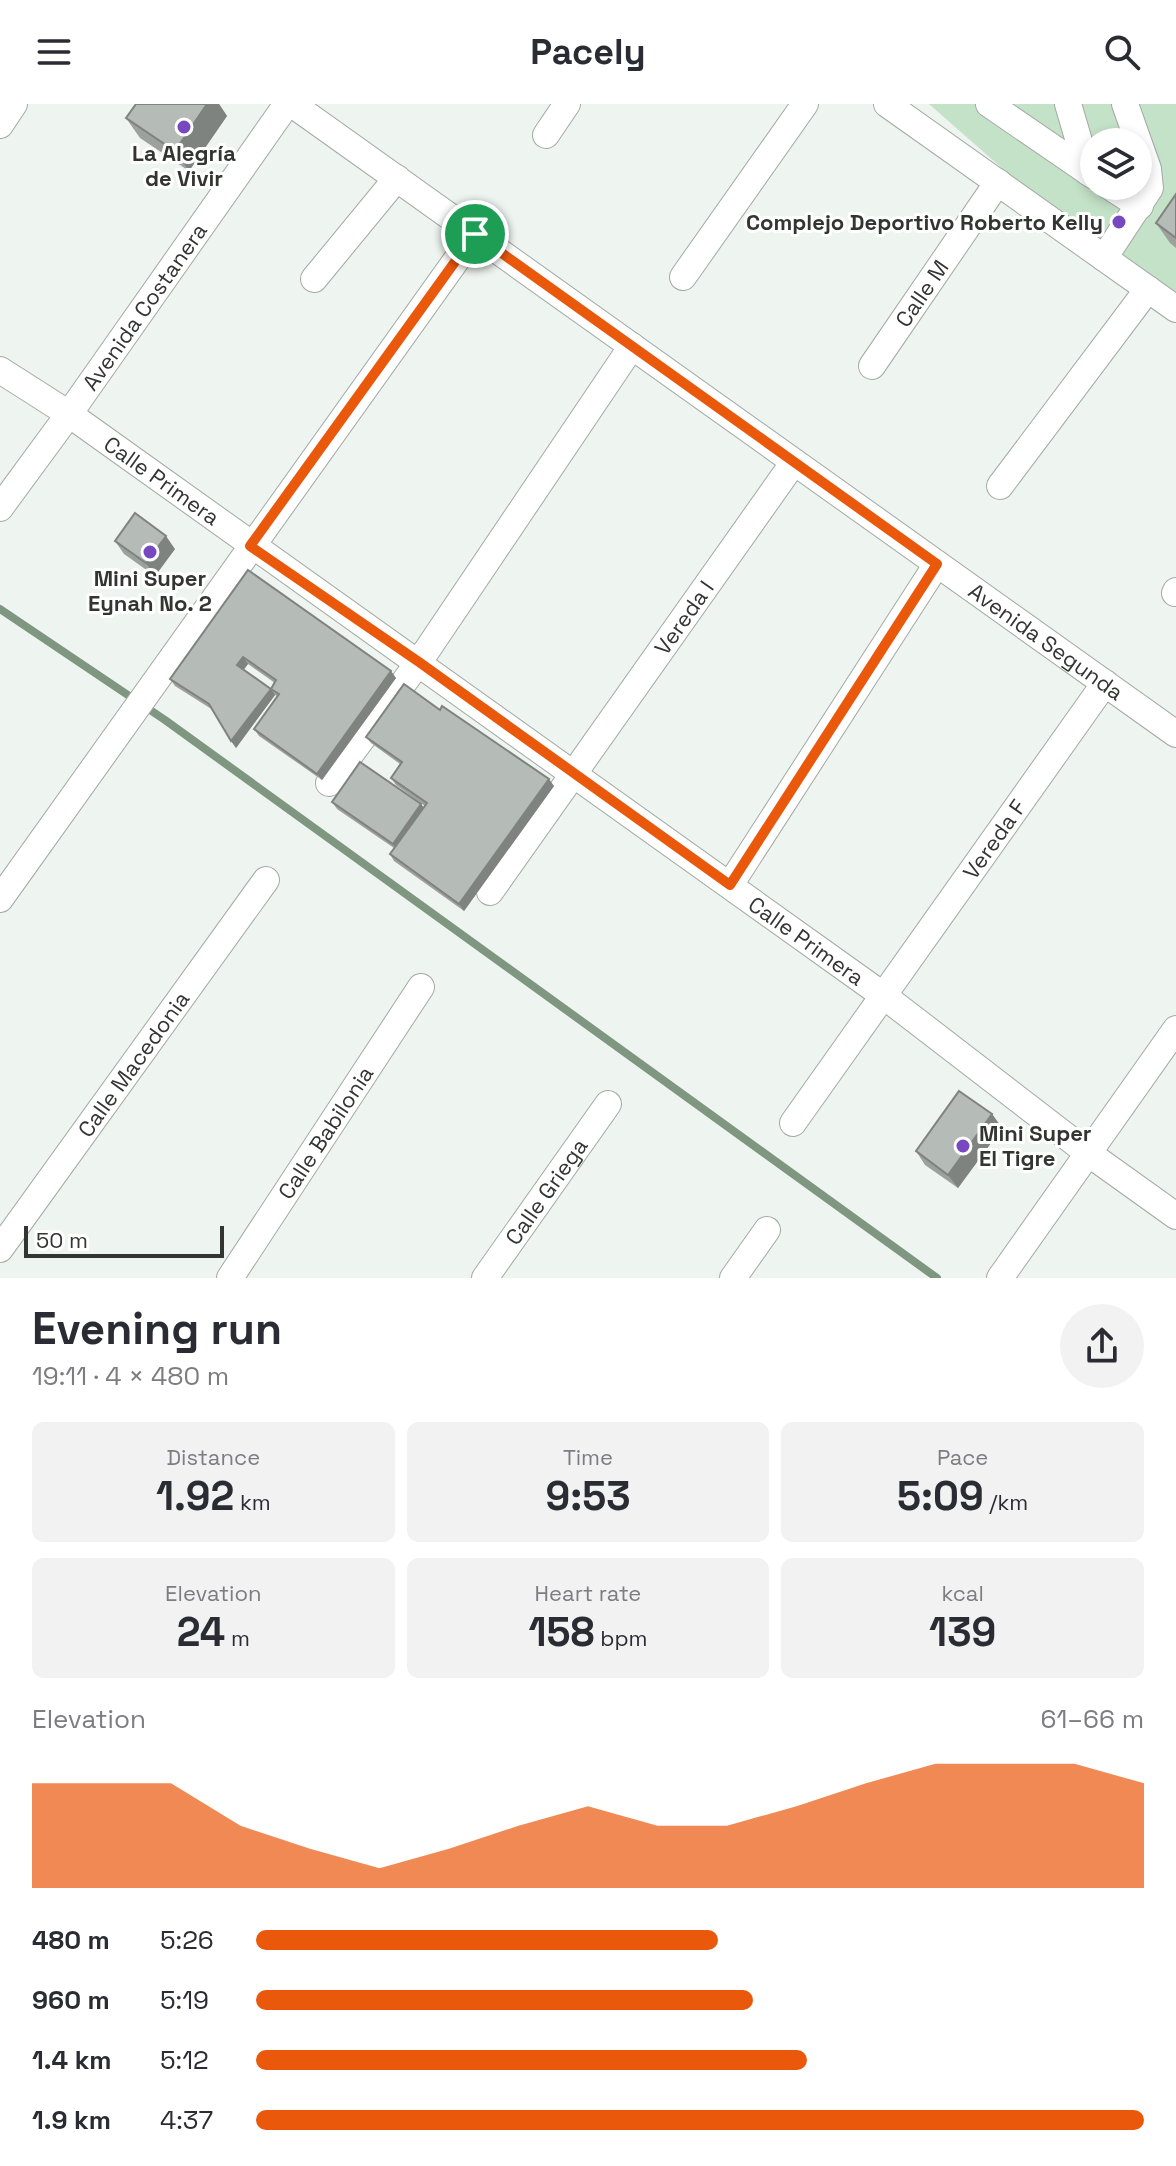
<!DOCTYPE html>
<meta charset="utf-8">
<style>
:root{--surface:#fff;--page:#f2f2f3;--text:#2b2b33;--muted:#7c7c81;--accent:#ea580c}
body{margin:0;font-family:"Space Grotesk",sans-serif;background:var(--page);color:var(--text);height:100vh;display:flex;flex-direction:column;font-size:30px;white-space:nowrap}
*{box-sizing:border-box;margin:0}
p{font-size:26px;color:var(--muted)}
.icon{flex:none;width:44px;height:44px;fill:none;stroke:currentColor;stroke-width:2;stroke-linecap:round;stroke-linejoin:round}
.map{position:relative;height:1174px;overflow:hidden}
.panel{display:flex;flex-direction:column;background:var(--surface);flex:1}
.panel>*{flex:none}
.fabs{position:absolute;left:1080px;top:24px;display:grid;gap:16px}
.fabs a{display:grid;place-items:center;width:72px;height:72px;border-radius:50%;background:var(--surface);box-shadow:0 4px 12px #0003;font-size:40px}
.scale{position:absolute;left:24px;bottom:20px;width:200px;box-sizing:border-box;padding-left:8px;border:4px solid #333533;border-top:0;font-size:22px;line-height:28px;white-space:nowrap;color:#333533;-webkit-text-stroke:6px #fff;paint-order:stroke}
.pin{position:absolute;display:grid;place-items:center;width:68px;height:68px;color:#fff;margin:-34px;border:4px solid #fff;border-radius:50%;box-shadow:0 2px 8px #0007}
.round{display:grid;place-items:center;flex:none;width:84px;height:84px;border-radius:42px;background:var(--page)}
.summary{display:flex;align-items:center;justify-content:space-between;height:136px;padding:0 32px}
h1{font-size:44px;font-weight:700;line-height:60px}
.figures{display:grid;grid-template-columns:repeat(3,1fr);gap:12px;height:136px;padding:8px 32px}
.figures div{display:grid;align-content:center;border-radius:12px;background:var(--page);text-align:center}
.figures b{font-size:40px;font-weight:700}
.figures small{font-size:22px;font-weight:400}
.figures p{font-size:22px}
.chart{height:224px;padding:16px 32px}
.chart p{display:flex;justify-content:space-between}
.chart svg{width:100%;height:144px;margin-top:8px;fill:var(--accent);opacity:.7}
ul{padding:0 32px;list-style:none;font-size:26px}
li{display:grid;grid-template-columns:128px 96px 1fr;align-items:center;height:60px}
li i{height:20px;border-radius:10px;background:var(--accent)}
header{display:flex;justify-content:space-between;align-items:center;height:104px;padding:0 32px;background:var(--surface);font-size:36px;font-weight:700}
.map>svg:first-child{display:block}
.grass{fill:#c4e2c7;fill-rule:evenodd}
.lines{fill:none;stroke-linecap:round;stroke-linejoin:round}
.stream{stroke:#7f9681;stroke-width:8}
.minor-casing{stroke:#a3a9a4;stroke-width:28}
.minor{stroke:#fff;stroke-width:26}
.wall{fill:#9ca19d;fill-rule:evenodd}
.shaded-wall{fill:#7f837f}
.building{fill:#b5bbb6;stroke:#7f837f;stroke-width:2;fill-rule:evenodd}
.route-casing{stroke:#fff;stroke-width:16}
.route{stroke:#ea580c;stroke-width:10}
.poi-dot{fill:#7848c0;stroke:#fff;stroke-width:3}
.labels{text-anchor:middle;stroke-width:6;stroke-linejoin:round;paint-order:stroke}
.poi-label{font-size:22px;font-weight:bold;fill:#333533;stroke:#fff}
.street-label{font-size:22px;fill:#333533;stroke:#fff}
</style>
<header><svg class="icon" aria-label="menu" viewBox="0 0 24 24"><path d="M4 6h16M4 12h16M4 18h16"/></svg>Pacely<svg class="icon" aria-label="search" viewBox="0 0 24 24"><circle cx="10" cy="10" r="6"/><path d="M15 15l6 6"/></svg></header>
<div class="map">
<svg width="1176" height="1174" viewBox="0 0 1176 1174">
<rect width="100%" height="100%" fill="#eef4ef"/>
<path class="grass" d="M 929,0 L 1176,0 L 1176,201 L 1104,154 ZM 1094,38 L 1138,38 L 1138,82 L 1094,82 Z"/>
<g class="lines">
<path class="stream" d="M 0,505 L 165,616 L 937,1174"/>
<defs>
<g id="minor">
<path id="s1" d="M 292,0 L 1176,630"/>
<path d="M 887,0 L 1176,205"/>
<path d="M 989,0 L 1094,72"/>
<path d="M 1068,0 L 1088,68"/>
<path d="M 0,21 L 14,0"/>
<path d="M 546,31 L 567,0"/>
<path d="M 1109,82 L 1140,102"/>
<path d="M 1104,154 L 1150,84 L 1148,65 L 1125,0"/>
<path d="M 683,173 L 805,0"/>
<path d="M 314,175 L 397,74"/>
<path id="s2" d="M 872,262 L 998,78"/>
<path id="s3" d="M 0,266 L 69,310 L 884,892 L 1088,1049 L 1176,1112"/>
<path d="M 1000,382 L 1148,185"/>
<path id="s4" d="M 0,404 L 69,310 L 287,0"/>
<path d="M 1175,489 L 1176,487"/>
<path d="M 329,679 L 419,558 L 632,242"/>
<path d="M 730,781 L 937,460"/>
<path id="s5" d="M 490,788 L 794,358"/>
<path d="M 0,795 L 475,130"/>
<path id="s6" d="M 793,1019 L 1105,579"/>
<path id="s7" d="M 0,1145 L 266,776"/>
<path id="s8" d="M 230,1174 L 421,883"/>
<path id="s9" d="M 485,1174 L 608,1000"/>
<path d="M 733,1174 L 767,1126"/>
<path d="M 1000,1174 L 1176,925"/>
</g>
</defs>
<use href="#minor" class="minor-casing"/>
<use href="#minor" class="minor"/>
</g>
<path class="wall" d="M 136,0 L 219,0 L 227,12 L 189,67 L 140,34 L 126,14 Z
M 1176,90 L 1176,144 L 1170,139 L 1156,119 Z
M 115,437 L 175,445 L 155,472 L 124,450 Z
M 248,466 L 396,574 L 322,676 L 259,632 L 254,625 L 277,592 L 275,591 L 236,644 L 213,606 L 175,582 L 170,575 ZM 248,560 L 275,579 L 271,585 L 243,566 Z
M 440,606 L 554,682 L 464,807 L 394,757 L 390,750 L 394,744 L 337,705 L 332,698 L 421,700 L 424,704 L 425,702 L 396,681 L 391,674 L 400,660 L 371,639 L 366,633 Z
M 992,1010 L 1002,1024 L 958,1084 L 925,1061 L 916,1047 Z"/>
<path class="shaded-wall" d="M 207,0 L 219,0 L 227,12 L 189,67 L 175,47 Z
M 166,432 L 175,445 L 155,472 L 146,459 Z
M 243,553 L 248,560 L 242,568 L 237,561 Z
M 391,567 L 396,574 L 322,676 L 317,670 Z
M 271,585 L 275,591 L 236,644 L 231,637 Z
M 549,675 L 554,682 L 464,807 L 459,800 Z
M 421,700 L 426,707 L 398,747 L 393,740 Z
M 992,1010 L 1002,1024 L 958,1084 L 948,1071 Z"/>
<path class="building" d="M 136,0 L 207,0 L 175,47 L 126,14 Z
M 1176,90 L 1176,134 L 1156,119 Z
M 135,409 L 166,432 L 146,459 L 115,437 Z
M 248,466 L 391,567 L 317,670 L 254,625 L 279,590 L 271,585 L 231,637 L 209,600 L 170,575 ZM 243,553 L 276,576 L 271,585 L 237,561 Z
M 404,580 L 440,606 L 442,602 L 549,675 L 459,800 L 390,750 L 427,699 L 391,674 L 402,658 L 366,633 Z
M 360,658 L 421,700 L 393,740 L 332,698 Z
M 959,987 L 992,1010 L 948,1071 L 916,1047 Z"/>
<g class="lines">
<defs>
<path id="route" d="M 475,130 L 937,460 L 730,781 L 419,558 L 250,442 Z"/>
</defs>
<use href="#route" class="route-casing"/>
<use href="#route" class="route"/>
</g>
<g class="poi-dot">
<circle cx="184" cy="23" r="8"/>
<circle cx="1119" cy="118" r="8"/>
<circle cx="150" cy="448" r="8"/>
<circle cx="963" cy="1042" r="8"/>
</g>
<g class="labels">
<g class="poi-label">
<text x="184" y="57">La Alegría<tspan x="184" dy="25">de Vivir</tspan></text>
<text x="1103" y="126" text-anchor="end">Complejo Deportivo Roberto Kelly</text>
<text x="150" y="482">Mini Super<tspan x="150" dy="25">Eynah No. 2</tspan></text>
<text x="979" y="1037" text-anchor="start">Mini Super<tspan x="979" dy="25">El Tigre</tspan></text>
</g>
<g class="street-label">
<text dy="8" stroke="none"><textPath href="#s2" startOffset="88">Calle M</textPath></text>
<text dy="8" stroke="none"><textPath href="#s4" startOffset="248">Avenida Costanera</textPath></text>
<text dy="8" stroke="none"><textPath href="#s3" startOffset="196">Calle Primera</textPath></text>
<text dy="8" stroke="none"><textPath href="#s5" startOffset="336">Vereda I</textPath></text>
<text dy="8" stroke="none"><textPath href="#s1" startOffset="926">Avenida Segunda</textPath></text>
<text dy="8" stroke="none"><textPath href="#s6" startOffset="348">Vereda F</textPath></text>
<text dy="8" stroke="none"><textPath href="#s3" startOffset="988">Calle Primera</textPath></text>
<text dy="8" stroke="none"><textPath href="#s7" startOffset="228">Calle Macedonia</textPath></text>
<text dy="8" stroke="none"><textPath href="#s8" startOffset="174">Calle Babilonia</textPath></text>
<text dy="8" stroke="none"><textPath href="#s9" startOffset="106">Calle Griega</textPath></text>
</g>
</g>
</svg>
<div class="fabs">
<a><svg class="icon" aria-label="layers" viewBox="0 0 24 24"><path d="M12 4l9 5-9 5-9-5zM3 14l9 5 9-5"/></svg></a>
</div>
<div class="scale">50 m</div>
<div class="pin" style="left:475px;top:130px;background:#1e9e55"><svg class="icon" aria-label="arrive" viewBox="0 0 24 24"><path d="M6 21V4h12l-3 4 3 4H6"/></svg></div>
</div>
<section class="panel">
<div class="summary"><div><h1>Evening run</h1><p>19:11 · 4 × 480 m</p></div><a class="round"><svg class="icon" aria-label="share" viewBox="0 0 24 24"><path d="M12 15V3M7 8l5-5 5 5M5 13v7h14v-7"/></svg></a></div>
<div class="figures">
<div><p>Distance</p><b>1.92<small> km</small></b></div>
<div><p>Time</p><b>9:53</b></div>
<div><p>Pace</p><b>5:09<small> /km</small></b></div>
</div>
<div class="figures">
<div><p>Elevation</p><b>24<small> m</small></b></div>
<div><p>Heart rate</p><b>158<small> bpm</small></b></div>
<div><p>kcal</p><b>139</b></div>
</div>
<div class="chart"><p><span>Elevation</span>61–66 m</p>
<svg viewBox="0 0 160 44" preserveAspectRatio="none"><path d="M0 44V12L10 12L20 12L30 25L40 32L50 38L60 32L70 25L80 19L90 25L100 25L110 19L120 12L130 6L140 6L150 6L160 12V44z"/></svg>
</div>
<ul>
<li><b>480 m</b>5:26<i style="width:52%"></i></li>
<li><b>960 m</b>5:19<i style="width:56%"></i></li>
<li><b>1.4 km</b>5:12<i style="width:62%"></i></li>
<li><b>1.9 km</b>4:37<i style="width:100%"></i></li>
</ul>
</section>
